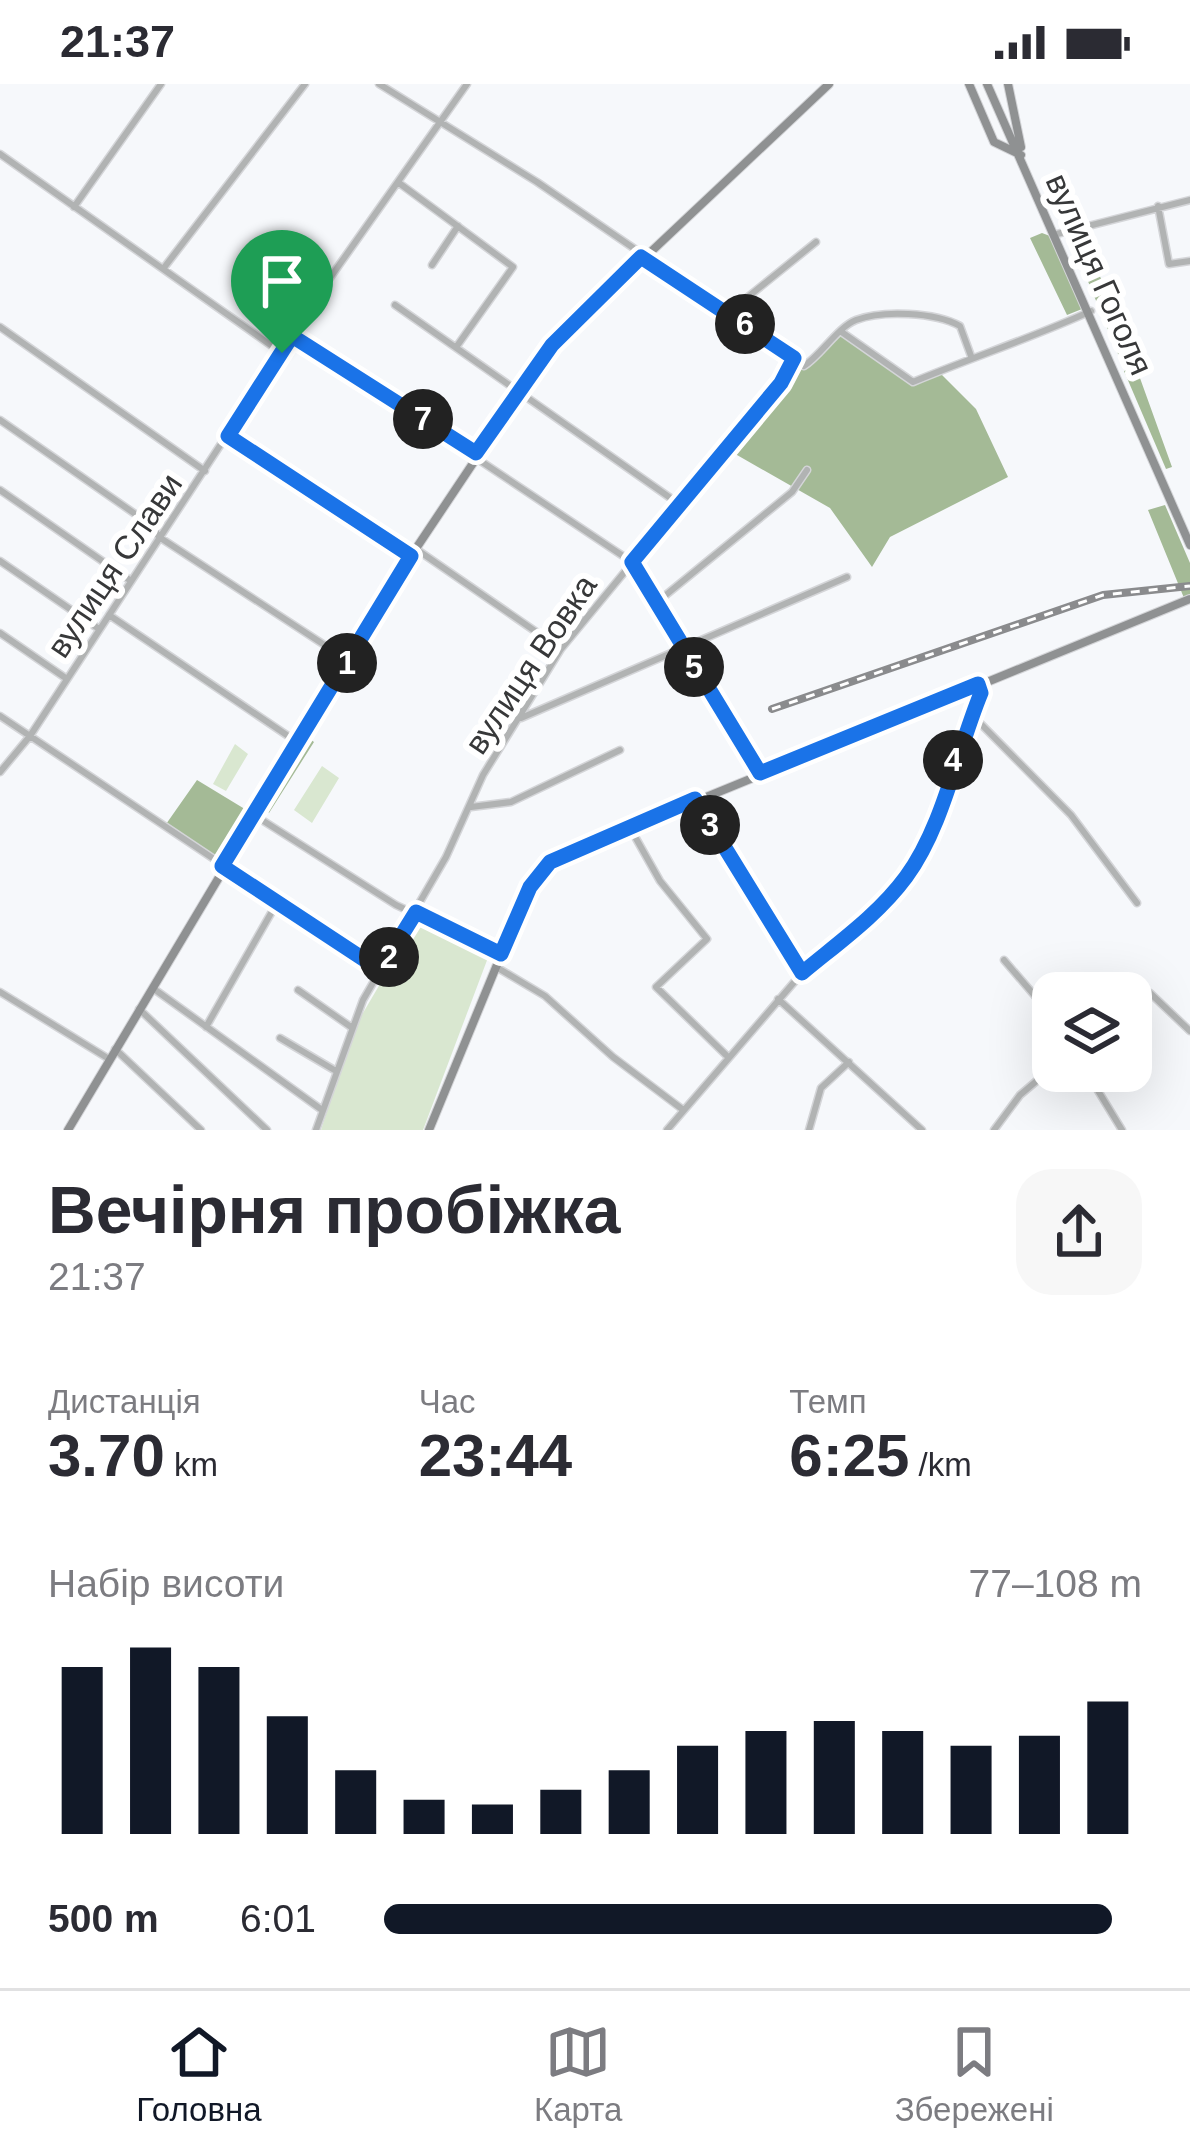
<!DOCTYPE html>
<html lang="uk">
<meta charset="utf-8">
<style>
:root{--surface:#fff;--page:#f7f7f7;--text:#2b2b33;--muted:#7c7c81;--line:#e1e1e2;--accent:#111827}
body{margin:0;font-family:Helvetica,sans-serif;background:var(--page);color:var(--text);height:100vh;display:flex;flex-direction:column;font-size:45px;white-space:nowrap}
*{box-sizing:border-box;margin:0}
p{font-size:39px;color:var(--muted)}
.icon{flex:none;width:66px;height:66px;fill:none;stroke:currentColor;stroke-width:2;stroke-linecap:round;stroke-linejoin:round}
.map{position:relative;height:1046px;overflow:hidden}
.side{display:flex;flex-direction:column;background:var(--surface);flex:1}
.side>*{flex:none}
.controls{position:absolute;left:1032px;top:888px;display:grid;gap:24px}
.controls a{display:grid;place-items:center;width:120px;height:120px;border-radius:24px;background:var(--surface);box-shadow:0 12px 48px #0002;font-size:60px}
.pin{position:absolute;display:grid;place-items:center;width:102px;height:102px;color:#fff;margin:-123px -51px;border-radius:50% 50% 50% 0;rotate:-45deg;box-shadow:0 0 12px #0007}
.pin .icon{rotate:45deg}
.km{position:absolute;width:60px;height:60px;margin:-30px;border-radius:50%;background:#222;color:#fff;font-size:33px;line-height:60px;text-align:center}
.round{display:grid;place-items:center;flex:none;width:126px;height:126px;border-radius:36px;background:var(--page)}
.headline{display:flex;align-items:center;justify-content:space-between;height:204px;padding:0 48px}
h1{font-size:66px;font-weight:700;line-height:90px}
.stats{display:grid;grid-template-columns:repeat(3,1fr);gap:18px;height:204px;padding:12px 48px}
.stats div{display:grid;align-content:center}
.stats b{font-size:60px;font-weight:700}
.stats small{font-size:33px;font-weight:400}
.stats p{font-size:33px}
.chart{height:336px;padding:24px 48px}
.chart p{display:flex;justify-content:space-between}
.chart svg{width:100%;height:216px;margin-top:12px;stroke:var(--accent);stroke-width:6}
ul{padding:0 48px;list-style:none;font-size:39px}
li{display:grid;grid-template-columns:192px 144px 1fr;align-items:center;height:90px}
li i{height:30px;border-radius:15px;background:var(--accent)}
.status{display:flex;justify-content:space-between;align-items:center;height:84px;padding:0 60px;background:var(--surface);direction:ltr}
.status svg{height:33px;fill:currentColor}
.dock{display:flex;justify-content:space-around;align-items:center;height:168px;border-top:3px solid var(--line);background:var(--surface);font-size:33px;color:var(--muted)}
.dock a{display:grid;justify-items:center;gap:6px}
.dock .current{color:var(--accent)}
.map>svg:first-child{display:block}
.green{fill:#d9e7d0}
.forest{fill:#a4ba96}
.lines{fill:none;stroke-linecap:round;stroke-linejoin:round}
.street-casing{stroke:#d4d5d8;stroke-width:9}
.secondary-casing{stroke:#d4d5d8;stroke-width:10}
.street{stroke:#b1b3b3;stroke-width:6}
.secondary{stroke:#8f9192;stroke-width:8}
.rail-casing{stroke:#8a8b8d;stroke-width:8}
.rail{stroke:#fff;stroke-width:3;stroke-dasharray:9;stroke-linecap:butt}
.route-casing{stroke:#fff;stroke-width:24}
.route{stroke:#1a73e8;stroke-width:15}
.labels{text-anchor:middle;stroke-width:12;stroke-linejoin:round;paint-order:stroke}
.street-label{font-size:33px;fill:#373839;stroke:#fff}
</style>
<div class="status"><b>21:37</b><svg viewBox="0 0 49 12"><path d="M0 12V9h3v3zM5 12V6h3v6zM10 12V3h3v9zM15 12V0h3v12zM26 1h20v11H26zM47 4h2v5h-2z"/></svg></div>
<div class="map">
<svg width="1190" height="1046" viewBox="0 0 1190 1046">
<rect width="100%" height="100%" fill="#f6f8fb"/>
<path class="green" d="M 235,660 L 248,670 L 226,707 L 213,700 Z
M 322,682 L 339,694 L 312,739 L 294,726 Z
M 417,837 L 489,871 L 423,1046 L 321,1046 L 353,946 Z"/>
<path class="forest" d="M 1081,145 L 1132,272 L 1121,277 L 1068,149 Z
M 1042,149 L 1050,152 L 1082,225 L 1067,231 L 1030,154 Z
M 843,249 L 913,297 L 938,287 L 976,325 L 1008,393 L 890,453 L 872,483 L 830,424 L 730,367 L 792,281 L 805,282 Z
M 1136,283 L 1172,383 L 1166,385 L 1124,287 Z
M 1165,421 L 1190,479 L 1190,510 L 1184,514 L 1148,426 Z
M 306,652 L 314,658 L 269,729 L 263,724 Z
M 197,696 L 253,730 L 222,782 L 164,743 Z"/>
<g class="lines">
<defs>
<path id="street" d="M 0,70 L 282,269
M 399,99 L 513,183 L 457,262
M 1158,122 L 1169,180 L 1190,177
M 74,123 L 161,0
M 1057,150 L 1190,116
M 432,181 L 458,142
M 163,185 L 305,0
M 395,221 L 679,420
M 728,229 L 816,158
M 0,243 L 205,387
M 843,249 L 913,298 C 973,273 1032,254 1091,227
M 293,252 L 632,478 L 760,689
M 804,282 C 821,271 838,243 856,236 C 882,226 935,228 960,242 L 971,272
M 0,336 L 151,441 L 159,453 L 349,577
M 229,352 L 411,472
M 0,406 L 131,497
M 416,465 L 561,565
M 0,477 L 99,545
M 656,519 L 792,408 L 807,386
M 109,531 L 297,658
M 0,549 L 67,595
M 972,631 L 1071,731 L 1137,819
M 0,632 L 380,886
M 521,634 L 847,493
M 0,688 L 30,652 L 325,201 L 467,0
M 695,715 L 802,889
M 471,723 L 511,718 L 620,666
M 254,731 L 396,821 L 501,870
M 629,742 L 660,797 L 707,855 L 656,903 L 726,971
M 1004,876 L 1053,933
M 496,883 L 545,912 L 613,973 L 682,1025
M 154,905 L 322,1026
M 298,906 L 351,943
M 0,908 L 109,975
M 1150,909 L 1190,947
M 778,915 L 922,1046
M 139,925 L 267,1046
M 206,943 L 278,817
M 280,954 L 336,987
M 115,965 L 201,1046
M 1086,987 L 1122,1046
M 316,1046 L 363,916 L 446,773 L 483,691 L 561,565 L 779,301 L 794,274 L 537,98 L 379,0
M 667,1046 L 802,889 L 881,822 L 907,792 L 930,750 L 981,609 L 978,600
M 809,1046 L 821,1004 L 849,978
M 994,1046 L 1020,1011 L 1053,983"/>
<path id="secondary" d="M 969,0 L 994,58 L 1021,71
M 987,0 L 1190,461
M 1008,0 L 1021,63
M 68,1046 L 411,472 L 552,261 L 829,0
M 429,1046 L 529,803 L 550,777 L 1190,515"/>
</defs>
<use href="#street" class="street-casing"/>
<use href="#secondary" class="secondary-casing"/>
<use href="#street" class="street"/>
<use href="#secondary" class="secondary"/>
<defs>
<path id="rail" d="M 772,625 L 1103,511 L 1190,502"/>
</defs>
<use href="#rail" class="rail-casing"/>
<use href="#rail" class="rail"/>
</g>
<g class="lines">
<defs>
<path id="route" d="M 641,173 L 794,274 L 781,299 L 632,478 L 760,689 L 978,600 L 981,609 C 957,667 943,743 906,793 C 878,831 838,859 802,889 L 695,715 L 550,778 L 530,803 L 501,870 L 416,828 L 380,886 L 222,782 L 411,472 L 228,352 L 292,252 L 476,369 L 552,261 Z"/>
</defs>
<use href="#route" class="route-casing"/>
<use href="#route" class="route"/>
</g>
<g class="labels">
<g class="street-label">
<text transform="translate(1100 190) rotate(66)" y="12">вулиця Гоголя</text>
<text transform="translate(114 481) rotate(-56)" y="12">вулиця Слави</text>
<text transform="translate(530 580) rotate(-56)" y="12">вулиця Вовка</text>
</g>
</g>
</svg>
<div class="controls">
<a><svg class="icon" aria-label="layers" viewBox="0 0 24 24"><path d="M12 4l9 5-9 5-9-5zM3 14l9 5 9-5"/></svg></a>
</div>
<div class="pin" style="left:282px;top:269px;background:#1e9e55"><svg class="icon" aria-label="arrive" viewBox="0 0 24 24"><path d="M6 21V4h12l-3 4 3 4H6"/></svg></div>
<b class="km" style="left:347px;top:579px">1</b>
<b class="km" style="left:389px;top:873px">2</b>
<b class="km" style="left:710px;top:741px">3</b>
<b class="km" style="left:953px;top:676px">4</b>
<b class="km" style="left:694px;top:583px">5</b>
<b class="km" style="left:745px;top:240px">6</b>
<b class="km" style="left:423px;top:335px">7</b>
</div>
<section class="side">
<div class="headline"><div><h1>Вечірня пробіжка</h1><p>21:37</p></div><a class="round"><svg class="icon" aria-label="share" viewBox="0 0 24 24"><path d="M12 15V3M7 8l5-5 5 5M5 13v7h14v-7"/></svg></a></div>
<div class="stats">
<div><p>Дистанція</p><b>3.70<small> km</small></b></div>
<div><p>Час</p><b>23:44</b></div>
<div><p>Темп</p><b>6:25<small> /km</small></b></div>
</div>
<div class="chart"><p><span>Набір висоти</span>77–108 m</p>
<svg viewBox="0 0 160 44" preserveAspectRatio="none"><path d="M5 44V10M15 44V6M25 44V10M35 44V20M45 44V31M55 44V37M65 44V38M75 44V35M85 44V31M95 44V26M105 44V23M115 44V21M125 44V23M135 44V26M145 44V24M155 44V17"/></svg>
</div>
<ul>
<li><b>500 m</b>6:01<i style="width:96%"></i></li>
</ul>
</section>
<nav class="dock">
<a class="current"><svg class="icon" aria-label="home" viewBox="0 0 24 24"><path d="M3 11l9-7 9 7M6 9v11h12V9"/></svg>Головна</a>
<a><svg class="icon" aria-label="map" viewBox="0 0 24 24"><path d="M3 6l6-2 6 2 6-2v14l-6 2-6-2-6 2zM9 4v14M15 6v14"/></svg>Карта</a>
<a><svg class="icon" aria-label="saved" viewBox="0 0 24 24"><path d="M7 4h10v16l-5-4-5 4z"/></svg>Збережені</a>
</nav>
